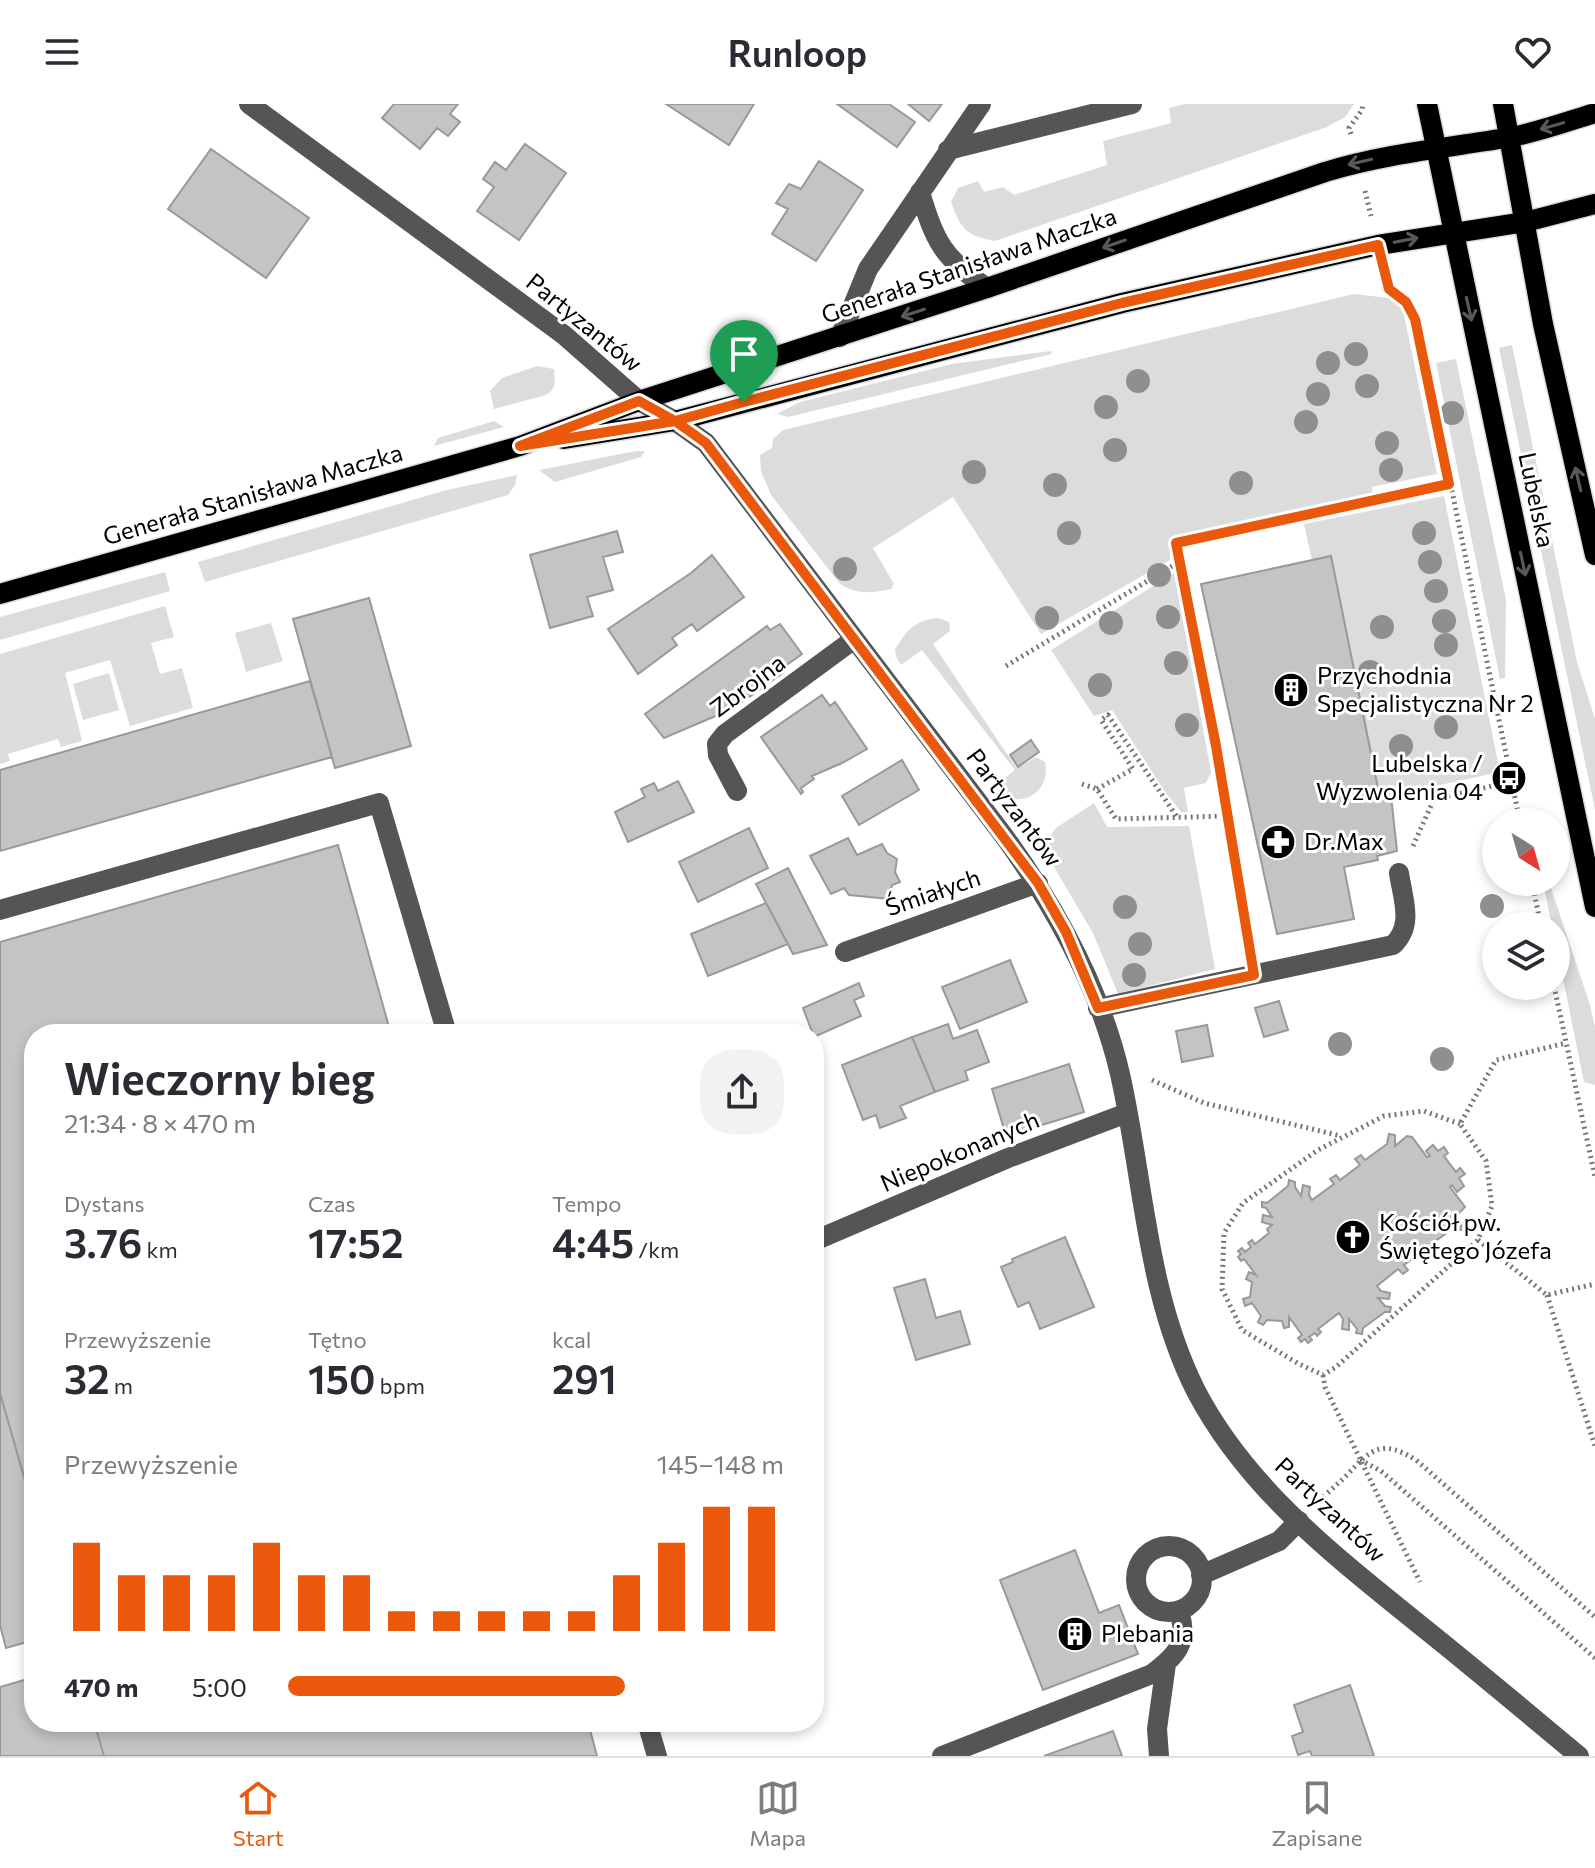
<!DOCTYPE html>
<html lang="pl">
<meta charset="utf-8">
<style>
:root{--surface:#fff;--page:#f2f2f3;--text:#2b2b33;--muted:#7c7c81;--line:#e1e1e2;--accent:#ea580c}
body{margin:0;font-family:Commissioner,sans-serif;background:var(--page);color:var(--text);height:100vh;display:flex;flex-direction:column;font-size:30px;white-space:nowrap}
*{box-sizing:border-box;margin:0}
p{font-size:26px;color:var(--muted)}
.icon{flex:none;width:44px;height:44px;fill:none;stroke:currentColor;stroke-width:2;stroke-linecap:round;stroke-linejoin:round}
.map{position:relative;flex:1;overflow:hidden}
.panel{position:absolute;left:24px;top:920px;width:800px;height:708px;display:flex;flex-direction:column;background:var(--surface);border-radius:32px;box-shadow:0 4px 12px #0003}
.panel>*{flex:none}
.needle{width:52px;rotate:143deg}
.controls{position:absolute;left:1482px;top:704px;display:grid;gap:16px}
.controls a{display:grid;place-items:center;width:88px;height:88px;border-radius:50%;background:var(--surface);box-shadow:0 4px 12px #0003;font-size:40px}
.pin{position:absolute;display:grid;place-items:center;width:68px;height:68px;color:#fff;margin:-82px -34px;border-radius:50% 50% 50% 0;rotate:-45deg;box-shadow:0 0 8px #0007}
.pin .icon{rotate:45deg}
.round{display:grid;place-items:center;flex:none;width:84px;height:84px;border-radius:32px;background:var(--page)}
.headline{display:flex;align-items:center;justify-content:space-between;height:136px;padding:0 40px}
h1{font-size:44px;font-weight:600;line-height:60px}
.figures{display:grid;grid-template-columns:repeat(3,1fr);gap:12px;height:136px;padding:8px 40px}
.figures div{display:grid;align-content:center}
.figures b{font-size:40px;font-weight:600}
.figures small{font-size:22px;font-weight:400}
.figures p{font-size:22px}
.chart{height:224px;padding:16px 40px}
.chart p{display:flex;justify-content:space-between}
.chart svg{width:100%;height:144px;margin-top:8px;stroke:var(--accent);stroke-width:6}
ul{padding:0 40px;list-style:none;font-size:26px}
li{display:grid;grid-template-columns:128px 96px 1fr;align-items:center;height:60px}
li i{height:20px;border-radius:10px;background:var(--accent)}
header{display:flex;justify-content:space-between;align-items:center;height:104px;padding:0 40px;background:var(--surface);font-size:36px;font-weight:600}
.tab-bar{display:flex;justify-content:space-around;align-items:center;height:112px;border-top:2px solid var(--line);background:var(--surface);font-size:22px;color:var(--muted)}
.tab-bar a{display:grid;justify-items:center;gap:4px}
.tab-bar .on{color:var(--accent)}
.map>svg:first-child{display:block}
.green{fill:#dcdcdc}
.building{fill:#c4c4c4;stroke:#999;stroke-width:2}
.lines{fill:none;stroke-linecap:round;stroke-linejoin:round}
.major-casing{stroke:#dbdbdb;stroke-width:23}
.path{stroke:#777;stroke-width:5;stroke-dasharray:2 4;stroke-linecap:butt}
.minor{stroke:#555;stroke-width:20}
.major{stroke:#000;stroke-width:20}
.tree{fill:#8f8f8f}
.oneway{stroke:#595959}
.route-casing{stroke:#fff;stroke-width:16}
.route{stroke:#ea580c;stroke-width:10}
.labels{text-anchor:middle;stroke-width:6;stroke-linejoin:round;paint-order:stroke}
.street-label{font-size:24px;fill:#000;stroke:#fff}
.poi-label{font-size:24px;fill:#000;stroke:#fff;text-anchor:start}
</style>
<header><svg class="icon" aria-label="menu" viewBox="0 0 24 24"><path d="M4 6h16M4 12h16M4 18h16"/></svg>Runloop<svg class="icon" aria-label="heart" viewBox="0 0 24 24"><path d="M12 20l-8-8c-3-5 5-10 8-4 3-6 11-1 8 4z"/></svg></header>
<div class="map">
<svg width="1595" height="1652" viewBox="0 0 1595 1652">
<rect width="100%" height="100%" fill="#fff"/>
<path class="green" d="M 1184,0 L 1354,0 L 1345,13 L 1327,23 L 995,137 C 966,132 961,125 951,98 L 958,84 L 978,77 L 984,88 L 1003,83 L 1014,91 L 1107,61 L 1103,37 L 1171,19 L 1169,4 Z
M 1354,190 L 1389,194 L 1403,206 L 1437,370 L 1372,383 L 1373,392 L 1176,433 L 1170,444 L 1170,456 L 1041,530 L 953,393 L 873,444 L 894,480 L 891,485 C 872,489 857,491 840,480 L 771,391 L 761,367 L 760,351 L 772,344 L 773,335 L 783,326 Z
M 1512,241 L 1577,558 L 1595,615 L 1595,706 L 1499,244 Z
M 1051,247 L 1052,250 L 788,313 L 777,310 L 800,298 L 952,260 Z
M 1456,255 L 1506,496 L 1505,574 L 1500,575 L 1436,259 Z
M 537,262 L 554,265 C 555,277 557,284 546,291 L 494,305 L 490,287 L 502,274 Z
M 494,317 L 504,323 L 434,342 L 438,334 Z
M 636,347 L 645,347 L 641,353 L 555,378 L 539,366 Z
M 517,371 L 515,381 L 508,391 L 205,478 L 198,458 L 447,386 Z
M 1444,392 L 1500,668 L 1380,694 L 1331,452 L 1312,456 L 1304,420 Z
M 165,468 L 170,487 L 0,536 L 0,513 Z
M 1174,469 L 1211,668 L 1206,679 L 1184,684 L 1188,708 L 1181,708 L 1166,689 L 1112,606 L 1094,612 L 1051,546 Z
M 165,502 L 174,533 L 151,539 L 160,570 L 182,564 L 193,604 L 130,622 L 110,556 L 65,569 L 82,637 L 61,643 L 58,635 L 8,650 L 10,657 L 0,660 L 0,550 Z
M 938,514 L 949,518 L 950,527 L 933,540 L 1017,665 L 1036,653 L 1045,658 C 1051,686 1025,705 1000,690 L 998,680 L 1015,666 L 922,546 L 901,561 L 897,555 L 895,546 C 906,527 914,516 938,514 Z
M 271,519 L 283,557 L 246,568 L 235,529 Z
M 109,569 L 119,606 L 83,616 L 73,580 Z
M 1094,699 L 1107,723 L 1189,722 L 1215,865 L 1118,890 L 1093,829 L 1054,763 L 1048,749 L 1051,731 L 1056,724 Z
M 1543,778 L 1549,778 L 1590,901 L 1595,923 L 1595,981 L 1584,978 L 1556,840 L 1556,822 L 1552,822 Z"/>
<path class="building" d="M 394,0 L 458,0 L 450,10 L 460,18 L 448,32 L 437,24 L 420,45 L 382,14 Z
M 666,0 L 754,0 L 729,41 Z
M 837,0 L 889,0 L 915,18 L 897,43 Z
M 908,0 L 942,0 L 929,17 Z
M 525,40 L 566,69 L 519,136 L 477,107 L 494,83 L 483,75 L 495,58 L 506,66 Z
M 211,45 L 309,114 L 266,174 L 168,105 Z
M 819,57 L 863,86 L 816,157 L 772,130 L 788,105 L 776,99 L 789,80 L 801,85 Z
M 617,427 L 623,448 L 603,453 L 613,486 L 587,493 L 593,512 L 550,524 L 530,451 Z
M 712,451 L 744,493 L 697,527 L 692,520 L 672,534 L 677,541 L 638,570 L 608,525 L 691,469 Z
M 1331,452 L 1380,694 L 1391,692 L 1397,747 L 1377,752 L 1378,756 L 1344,763 L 1354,815 L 1277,830 L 1201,480 Z
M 369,494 L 411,642 L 335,664 L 293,515 Z
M 780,520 L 802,550 L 781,565 L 783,569 L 732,605 L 664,634 L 645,610 L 767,522 L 770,526 Z
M 310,577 L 332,653 L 0,747 L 0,666 Z
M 822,591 L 830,602 L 835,598 L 867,645 L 842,659 L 812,672 L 814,675 L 801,684 L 803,688 L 801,690 L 761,633 Z
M 1031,636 L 1039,648 L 1018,663 L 1010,651 Z
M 902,656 L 919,686 L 859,721 L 842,692 Z
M 678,677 L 694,708 L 628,738 L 615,708 L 645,693 L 641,685 L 654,679 L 658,687 Z
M 749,724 L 768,764 L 698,798 L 679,758 Z
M 848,734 L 857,751 L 882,740 L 887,749 L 897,755 L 895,768 L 900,778 L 892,781 L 889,795 L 849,791 L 844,784 L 831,790 L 810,752 Z
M 338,741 L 391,930 L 34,930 L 34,1408 L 0,1289 L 0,838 Z
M 788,764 L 827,841 L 793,850 L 756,780 Z
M 766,799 L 788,840 L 708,872 L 691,830 Z
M 1010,856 L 1027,898 L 960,925 L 942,883 Z
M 859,879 L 864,892 L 854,896 L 861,912 L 814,933 L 803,904 Z
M 1279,897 L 1288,926 L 1264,933 L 1255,904 Z
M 948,920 L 953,935 L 977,926 L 989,958 L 965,967 L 968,976 L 935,988 L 912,933 Z
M 1207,921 L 1213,952 L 1182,958 L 1176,927 Z
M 912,933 L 935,988 L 900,1002 L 906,1014 L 880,1024 L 876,1011 L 863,1016 L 842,961 Z
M 1069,960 L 1084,1008 L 1006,1032 L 992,985 Z
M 1389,1030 L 1395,1031 L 1395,1042 L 1407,1032 L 1412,1033 L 1427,1053 L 1430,1052 L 1426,1047 L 1433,1041 L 1438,1047 L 1444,1043 L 1448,1049 L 1444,1052 L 1456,1068 L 1460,1064 L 1465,1070 L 1459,1074 L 1464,1082 L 1457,1088 L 1452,1081 L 1450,1083 L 1465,1103 L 1451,1117 L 1462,1119 L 1461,1126 L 1452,1125 L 1429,1142 L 1433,1147 L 1428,1151 L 1424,1146 L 1404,1161 L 1408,1166 L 1403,1170 L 1398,1165 L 1377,1182 L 1381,1187 L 1390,1189 L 1389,1195 L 1378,1194 L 1385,1202 L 1391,1203 L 1390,1208 L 1385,1208 L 1363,1224 L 1362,1230 L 1356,1229 L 1357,1225 L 1349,1215 L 1349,1226 L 1342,1225 L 1343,1215 L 1339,1209 L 1318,1225 L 1321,1228 L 1317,1232 L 1315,1229 L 1309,1233 L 1312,1236 L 1308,1239 L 1305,1235 L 1301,1238 L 1298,1234 L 1302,1231 L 1289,1213 L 1289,1223 L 1284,1224 L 1282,1217 L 1267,1216 L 1263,1221 L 1258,1218 L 1261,1212 L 1252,1199 L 1245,1202 L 1243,1195 L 1250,1193 L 1252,1178 L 1246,1175 L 1249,1168 L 1256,1171 L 1244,1155 L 1241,1157 L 1238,1153 L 1241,1150 L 1238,1147 L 1242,1144 L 1245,1148 L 1251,1143 L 1248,1139 L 1252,1136 L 1255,1140 L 1269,1129 L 1267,1125 L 1272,1121 L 1262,1118 L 1263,1111 L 1272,1113 L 1266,1104 L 1262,1103 L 1262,1098 L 1267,1099 L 1288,1082 L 1289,1076 L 1295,1078 L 1295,1083 L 1301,1092 L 1303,1081 L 1310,1083 L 1309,1091 L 1312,1096 L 1334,1080 L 1330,1075 L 1336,1071 L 1340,1076 L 1360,1061 L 1355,1055 L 1361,1051 L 1365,1056 L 1387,1040 Z
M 1065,1133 L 1094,1203 L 1040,1225 L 1029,1198 L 1018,1203 L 1001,1163 L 1013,1158 L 1012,1155 Z
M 925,1175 L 936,1214 L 960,1207 L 970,1240 L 916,1256 L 894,1184 Z
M 0,1289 L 34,1408 L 34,1536 L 6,1544 L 0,1521 Z
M 1075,1446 L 1099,1509 L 1119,1501 L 1138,1550 L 1043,1586 L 1000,1476 Z
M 34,1573 L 34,1618 L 94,1618 L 104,1652 L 0,1652 L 0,1583 Z
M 1350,1581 L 1374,1652 L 1312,1652 L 1310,1647 L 1298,1651 L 1292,1632 L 1303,1628 L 1294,1601 Z
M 94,1618 L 588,1618 L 597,1652 L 104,1652 Z
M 1113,1627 L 1122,1652 L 1044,1652 Z"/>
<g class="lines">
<defs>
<path id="major" d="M 1427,0 L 1595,803
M 1503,0 L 1543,220 L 1595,451
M 564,335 L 675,317 L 1122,199 L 1378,141 L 1525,118 L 1595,100
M 0,490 L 520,342 L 639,297 L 987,184 L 1325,68 C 1384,50 1445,44 1506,34 C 1536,29 1566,18 1595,9"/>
</defs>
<use href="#major" class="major-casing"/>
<path class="path" d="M 1351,30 L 1349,24 L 1362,6 L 1363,0
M 1365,87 L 1371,112
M 1386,172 C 1391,193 1399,187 1408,202 C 1416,216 1419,231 1423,246 L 1520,718
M 1006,562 L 1179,458
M 1082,680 L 1097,685 L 1116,715 L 1227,712
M 1097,685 L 1133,665 L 1101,616 L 1108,611 L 1177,713
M 1413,742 L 1434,695 L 1511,678
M 1532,778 L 1541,822
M 1249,839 L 1216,642 L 1176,439 L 1449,380
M 1554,882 L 1595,1073
M 1152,976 L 1204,999 L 1341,1032
M 1460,1020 L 1424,1007 L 1384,1012 L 1318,1046 L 1243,1099 L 1224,1129 L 1222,1185 L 1242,1226 L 1299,1260 L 1323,1271 L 1336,1263 L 1478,1136 L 1492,1102 L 1486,1057 L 1460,1020 L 1496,956 L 1566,939
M 1478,1136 L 1547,1191 L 1595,1180
M 1547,1191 L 1595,1342
M 1323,1271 L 1325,1283 L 1420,1478
M 1360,1356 L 1381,1367 L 1595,1554
M 1319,1397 C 1328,1388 1338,1380 1347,1371 C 1372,1344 1382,1335 1416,1356 L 1595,1513"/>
<path class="minor" d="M 249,0 L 564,231 L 639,297 L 675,317 L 706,339 L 1004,732 C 1056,804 1100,884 1120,970 C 1144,1076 1146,1188 1196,1287 C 1247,1385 1336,1453 1420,1521 C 1474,1564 1526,1608 1579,1652
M 948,46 L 1132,0
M 920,88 C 935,138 943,154 987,184
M 840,233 L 868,165 L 981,0
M 737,687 L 718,651 L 717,640 L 725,630 L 853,536
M 0,806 L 379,699 L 447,930
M 845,848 L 1038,779
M 1098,904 L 1393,841 C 1414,821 1403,796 1399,769
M 814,1137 L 1008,1054 L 1127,1009
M1136 1475a33 33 0 1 1 66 0a33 33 0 1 1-66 0Z
M 1201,1471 L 1279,1437 L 1299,1417
M 647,1618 L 657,1652
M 942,1652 L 1152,1570 C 1177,1551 1189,1539 1179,1507
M 1159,1652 L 1157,1625 L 1166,1560"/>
<use href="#major" class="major"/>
</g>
<g class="tree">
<circle cx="1356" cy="250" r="12"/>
<circle cx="1328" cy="259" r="12"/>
<circle cx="1138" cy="277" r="12"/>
<circle cx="1367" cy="282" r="12"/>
<circle cx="1318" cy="290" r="12"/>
<circle cx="1106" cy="303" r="12"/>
<circle cx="1452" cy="309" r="12"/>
<circle cx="1306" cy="318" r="12"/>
<circle cx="1387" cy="339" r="12"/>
<circle cx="1115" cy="346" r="12"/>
<circle cx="1391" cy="366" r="12"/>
<circle cx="974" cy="368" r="12"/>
<circle cx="1241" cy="379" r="12"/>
<circle cx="1055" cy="381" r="12"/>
<circle cx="1069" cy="429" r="12"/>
<circle cx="1424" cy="429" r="12"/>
<circle cx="1430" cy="458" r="12"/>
<circle cx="845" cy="465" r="12"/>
<circle cx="1159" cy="471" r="12"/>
<circle cx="1436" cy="487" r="12"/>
<circle cx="1168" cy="513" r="12"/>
<circle cx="1047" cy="514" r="12"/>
<circle cx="1444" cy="517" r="12"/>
<circle cx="1111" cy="519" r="12"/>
<circle cx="1382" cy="523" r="12"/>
<circle cx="1446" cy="541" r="12"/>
<circle cx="1176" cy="559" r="12"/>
<circle cx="1370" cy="568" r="12"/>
<circle cx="1100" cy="581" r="12"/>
<circle cx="1187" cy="621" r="12"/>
<circle cx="1446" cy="623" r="12"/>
<circle cx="1401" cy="642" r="12"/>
<circle cx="1492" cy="802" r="12"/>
<circle cx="1125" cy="803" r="12"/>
<circle cx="1140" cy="840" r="12"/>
<circle cx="1134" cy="871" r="12"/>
<circle cx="1340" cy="940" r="12"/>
<circle cx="1442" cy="955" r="12"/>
</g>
<defs><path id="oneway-shaft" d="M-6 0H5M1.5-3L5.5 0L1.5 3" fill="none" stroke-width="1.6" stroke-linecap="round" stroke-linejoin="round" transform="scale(2)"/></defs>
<g class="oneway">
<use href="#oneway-shaft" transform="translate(1552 22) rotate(164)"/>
<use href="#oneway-shaft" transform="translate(1360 58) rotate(167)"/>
<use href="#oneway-shaft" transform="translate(1406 136) rotate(-11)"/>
<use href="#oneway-shaft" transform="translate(1114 140) rotate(161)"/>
<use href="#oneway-shaft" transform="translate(1469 205) rotate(77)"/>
<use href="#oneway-shaft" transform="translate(913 209) rotate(162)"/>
<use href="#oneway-shaft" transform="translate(1578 375) rotate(-103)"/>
<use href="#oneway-shaft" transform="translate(1523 460) rotate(78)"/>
</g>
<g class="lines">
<defs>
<path id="route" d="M 744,298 L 675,317 L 520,342 L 639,297 L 675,317 L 706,339 L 1038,779 L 1066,828 L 1098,904 L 1254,871 L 1216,642 L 1176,439 L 1449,380 L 1415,215 L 1406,198 L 1389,185 L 1378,141 L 1122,199 L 744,298"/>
</defs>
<use href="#route" class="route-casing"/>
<use href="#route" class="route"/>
</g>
<defs>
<symbol id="building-disc" viewBox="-11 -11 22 22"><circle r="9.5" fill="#000" stroke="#fff"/><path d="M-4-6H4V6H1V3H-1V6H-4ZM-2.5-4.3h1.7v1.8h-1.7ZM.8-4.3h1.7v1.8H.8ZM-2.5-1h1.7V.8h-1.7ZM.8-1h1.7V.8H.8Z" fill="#fff"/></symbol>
<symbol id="bus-disc" viewBox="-11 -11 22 22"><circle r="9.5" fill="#000" stroke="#fff"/><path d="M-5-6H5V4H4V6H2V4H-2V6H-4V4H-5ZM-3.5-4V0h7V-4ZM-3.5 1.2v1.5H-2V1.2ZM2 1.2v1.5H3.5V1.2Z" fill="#fff"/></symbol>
<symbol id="pharmacy-disc" viewBox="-11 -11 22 22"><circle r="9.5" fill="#000" stroke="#fff"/><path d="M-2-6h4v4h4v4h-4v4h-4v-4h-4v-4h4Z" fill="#fff"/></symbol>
<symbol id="church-disc" viewBox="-11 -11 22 22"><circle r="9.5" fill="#000" stroke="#fff"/><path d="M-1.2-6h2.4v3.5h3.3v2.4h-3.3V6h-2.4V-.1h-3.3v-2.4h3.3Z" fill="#fff"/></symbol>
</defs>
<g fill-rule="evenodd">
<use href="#building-disc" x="1271" y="566" width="40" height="40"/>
<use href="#bus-disc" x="1489" y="654" width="40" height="40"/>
<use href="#pharmacy-disc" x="1258" y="718" width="40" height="40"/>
<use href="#church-disc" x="1333" y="1113" width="40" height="40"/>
<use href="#building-disc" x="1055" y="1510" width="40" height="40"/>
</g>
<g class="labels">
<g class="street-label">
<text transform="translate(969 162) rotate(-19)" y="8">Generała Stanisława Maczka</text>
<text transform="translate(584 219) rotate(39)" y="8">Partyzantów</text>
<text transform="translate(253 391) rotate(-16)" y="8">Generała Stanisława Maczka</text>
<text transform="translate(1536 396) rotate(78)" y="8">Lubelska</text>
<text transform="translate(748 582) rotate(-37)" y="8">Zbrojna</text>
<text transform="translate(1014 704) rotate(53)" y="8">Partyzantów</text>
<text transform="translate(933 789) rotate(-19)" y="8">Śmiałych</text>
<text transform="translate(960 1048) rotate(-23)" y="8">Niepokonanych</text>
<text transform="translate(1330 1406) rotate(43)" y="8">Partyzantów</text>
</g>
<g class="poi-label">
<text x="1317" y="580">Przychodnia<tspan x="1317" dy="28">Specjalistyczna Nr 2</tspan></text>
<text x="1483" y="668" text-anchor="end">Lubelska /<tspan x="1483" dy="28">Wyzwolenia 04</tspan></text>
<text x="1304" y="746">Dr.Max</text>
<text x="1379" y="1127">Kościół pw.<tspan x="1379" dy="28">Świętego Józefa</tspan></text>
<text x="1101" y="1538">Plebania</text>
</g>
</g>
</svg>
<div class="controls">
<a><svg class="needle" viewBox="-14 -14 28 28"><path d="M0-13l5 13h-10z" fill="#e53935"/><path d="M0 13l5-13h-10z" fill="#7c7c81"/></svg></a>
<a><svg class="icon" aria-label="layers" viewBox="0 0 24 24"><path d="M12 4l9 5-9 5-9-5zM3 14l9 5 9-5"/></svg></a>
</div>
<div class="pin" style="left:744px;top:298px;background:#1e9e55"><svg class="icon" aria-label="arrive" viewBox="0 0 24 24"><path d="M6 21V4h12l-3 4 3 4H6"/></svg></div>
<section class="panel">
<div class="headline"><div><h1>Wieczorny bieg</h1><p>21:34 · 8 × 470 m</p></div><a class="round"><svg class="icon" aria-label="share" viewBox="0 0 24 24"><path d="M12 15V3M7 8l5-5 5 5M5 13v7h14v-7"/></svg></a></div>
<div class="figures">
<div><p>Dystans</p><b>3.76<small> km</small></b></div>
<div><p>Czas</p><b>17:52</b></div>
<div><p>Tempo</p><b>4:45<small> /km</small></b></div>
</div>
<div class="figures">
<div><p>Przewyższenie</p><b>32<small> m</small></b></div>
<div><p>Tętno</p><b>150<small> bpm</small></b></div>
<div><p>kcal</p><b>291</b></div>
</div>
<div class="chart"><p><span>Przewyższenie</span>145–148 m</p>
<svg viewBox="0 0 160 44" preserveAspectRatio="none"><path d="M5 44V17M15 44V27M25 44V27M35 44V27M45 44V17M55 44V27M65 44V27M75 44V38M85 44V38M95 44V38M105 44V38M115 44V38M125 44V27M135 44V17M145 44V6M155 44V6"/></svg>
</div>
<ul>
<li><b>470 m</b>5:00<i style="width:68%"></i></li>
</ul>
</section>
</div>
<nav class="tab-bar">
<a class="on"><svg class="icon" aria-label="home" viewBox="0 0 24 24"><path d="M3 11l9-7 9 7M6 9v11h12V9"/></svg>Start</a>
<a><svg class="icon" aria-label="map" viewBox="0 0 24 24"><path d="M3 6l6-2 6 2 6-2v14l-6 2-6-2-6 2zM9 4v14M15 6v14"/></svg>Mapa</a>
<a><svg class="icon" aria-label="saved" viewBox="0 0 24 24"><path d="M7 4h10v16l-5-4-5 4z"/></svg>Zapisane</a>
</nav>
